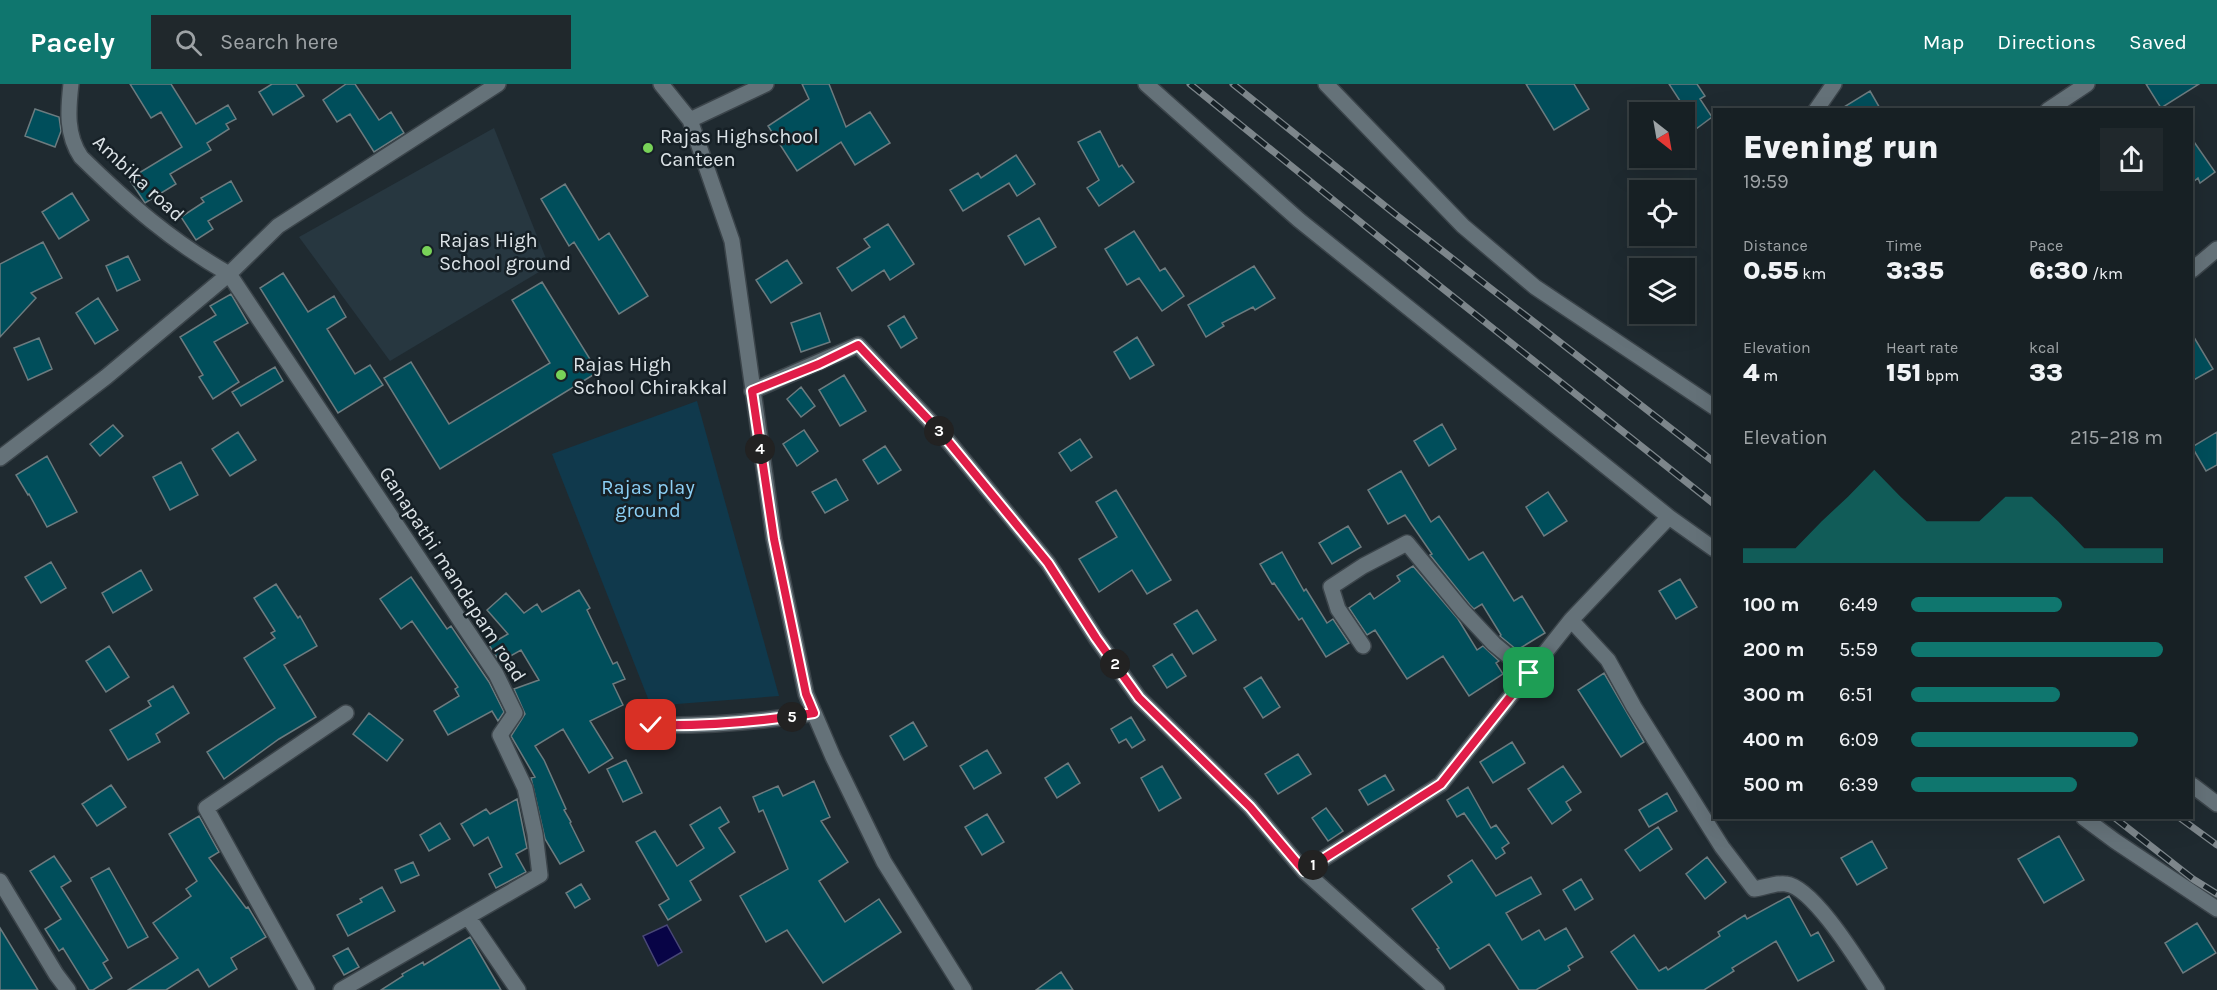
<!DOCTYPE html>
<meta charset="utf-8">
<style>
:root{--surface:#172024;--page:#20282c;--text:#f1f3f6;--muted:#9ea3a6;--line:#363e41;--accent:#0f766e}
body{margin:0;font-family:Karla,sans-serif;background:var(--page);color:var(--text);height:100vh;display:flex;flex-direction:column;font-size:22px;white-space:nowrap}
*{box-sizing:border-box;margin:0}
p{font-size:20px;color:var(--muted)}
.icon{flex:none;width:33px;height:33px;fill:none;stroke:currentColor;stroke-width:2;stroke-linecap:round;stroke-linejoin:round}
.map{position:relative;flex:1;overflow:hidden}
.details{position:absolute;left:1713px;top:24px;width:480px;height:711px;display:flex;flex-direction:column;background:var(--surface);border-radius:0px;box-shadow:0 6px 24px #0002,0 0 0 2px var(--line)}
.details>*{flex:none}
.needle{width:39px;rotate:149deg}
.controls{position:absolute;left:1629px;top:18px;display:grid;gap:12px}
.controls a{display:grid;place-items:center;width:66px;height:66px;border-radius:0px;background:var(--surface);box-shadow:0 6px 24px #0002,0 0 0 2px var(--line);font-size:30px}
.pin{position:absolute;display:grid;place-items:center;width:51px;height:51px;color:#fff;margin:-26px;border-radius:12px;box-shadow:0 3px 9px #0006}
.km{position:absolute;width:30px;height:30px;margin:-15px;border-radius:50%;background:#222;color:#fff;font-size:16px;line-height:30px;text-align:center}
.round{display:grid;place-items:center;flex:none;width:63px;height:63px;border-radius:0px;background:var(--page)}
.headline{display:flex;align-items:center;justify-content:space-between;height:102px;padding:0 30px}
h1{font-size:33px;font-weight:800;line-height:45px}
.metrics{display:grid;grid-template-columns:repeat(3,1fr);gap:9px;height:102px;padding:6px 30px}
.metrics div{display:grid;align-content:center}
.metrics b{font-size:26px;font-weight:800}
.metrics small{font-size:16px;font-weight:400}
.metrics p{font-size:16px}
.chart{height:168px;padding:12px 30px}
.chart p{display:flex;justify-content:space-between}
.chart svg{width:100%;height:108px;margin-top:6px;fill:var(--accent);opacity:.7}
ul{padding:0 30px;list-style:none;font-size:20px}
li{display:grid;grid-template-columns:96px 72px 1fr;align-items:center;height:45px}
li i{height:15px;border-radius:8px;background:var(--accent)}
header{display:flex;align-items:center;gap:36px;box-sizing:border-box;height:84px;padding:0 30px;background:var(--accent);color:#fff}
header strong{font-size:28px}
nav{display:flex;gap:33px;margin-inline-start:auto;font-size:21px}
.search{width:420px;height:54px;background:var(--page);display:flex;align-items:center;gap:15px;box-sizing:border-box;padding:0 21px;border-radius:0px;color:var(--muted);font-size:22px}
.map>svg:first-child{display:block}
.built{fill:#273740}
.green{fill:#10394c}
.water{fill:#080446;stroke:#484776;stroke-width:1.5}
.building{fill:#004e5b;stroke:#6c7b7f;stroke-width:1.5}
.lines{fill:none;stroke-linecap:round;stroke-linejoin:round}
.minor-casing{stroke:#3b444a;stroke-width:18}
.minor{stroke:#657279;stroke-width:15}
.rail-casing{stroke:#7d868b;stroke-width:7}
.rail{stroke:#162026;stroke-width:4.5;stroke-dasharray:14;stroke-linecap:butt}
.route-casing{stroke:#fff;stroke-width:12}
.route{stroke:#e11d48;stroke-width:8}
.poi-dot{fill:#78d258;stroke:#162026;stroke-width:2}
.labels{text-anchor:middle;stroke-width:5;stroke-linejoin:round;paint-order:stroke}
.poi-label{font-size:20px;fill:#dce3e7;stroke:#162026;text-anchor:start}
.street-label{font-size:20px;fill:#dce3e7;stroke:#162026}
.park-label{font-size:20px;fill:#8cd0f6;stroke:#162026}
</style>
<header>
<strong>Pacely</strong>
<div class="search"><svg class="icon" aria-label="search" viewBox="0 0 24 24"><circle cx="10" cy="10" r="6"/><path d="M15 15l6 6"/></svg>Search here</div>
<nav><a>Map</a><a>Directions</a><a>Saved</a></nav>
</header>
<div class="map">
<svg width="2217" height="906" viewBox="0 0 2217 906">
<rect width="100%" height="100%" fill="#1f2a30"/>
<path class="built" d="M 494,44 L 549,182 L 390,277 L 299,153 Z"/>
<path class="green" d="M 697,317 L 779,612 L 651,622 L 552,370 Z"/>
<path class="water" d="M 667,841 L 682,868 L 658,882 L 643,852 Z"/>
<path class="building" d="M 130,0 L 171,0 L 196,40 L 228,21 L 236,35 L 226,40 L 229,45 L 207,59 L 211,66 L 170,90 L 176,100 L 145,119 L 129,95 L 182,63 L 161,28 L 151,34 Z
M 272,0 L 296,0 L 304,12 L 273,31 L 259,8 Z
M 346,0 L 355,0 L 379,36 L 391,28 L 404,49 L 374,68 L 350,30 L 337,38 L 323,16 Z
M 802,0 L 829,0 L 846,43 L 870,28 L 890,59 L 855,81 L 841,58 L 797,87 L 768,42 L 809,15 Z
M 1526,0 L 1574,0 L 1589,25 L 1554,46 Z
M 1669,0 L 1697,0 L 1705,12 L 1700,15 L 1712,33 L 1692,48 L 1684,37 L 1684,23 Z
M 2146,0 L 2199,0 L 2161,24 Z
M 1870,7 L 1881,26 L 1839,26 Z
M 35,25 L 59,33 L 61,47 L 55,63 L 25,52 Z
M 1100,47 L 1119,83 L 1122,81 L 1134,98 L 1099,122 L 1087,104 L 1099,96 L 1078,58 Z
M 2192,55 L 2215,88 L 2200,99 L 2198,94 L 2192,99 Z
M 1016,71 L 1035,100 L 1017,112 L 1009,99 L 963,127 L 950,106 L 978,89 L 981,94 Z
M 231,97 L 242,117 L 208,137 L 213,145 L 196,156 L 181,133 L 204,118 L 201,114 Z
M 565,100 L 599,156 L 609,149 L 648,212 L 619,230 L 574,158 L 569,162 L 541,115 Z
M 72,109 L 89,136 L 59,155 L 42,128 Z
M 1039,134 L 1056,163 L 1025,181 L 1008,152 Z
M 888,140 L 914,180 L 890,196 L 884,186 L 852,207 L 837,184 L 870,163 L 864,155 Z
M 1134,147 L 1160,187 L 1165,184 L 1184,212 L 1162,227 L 1139,194 L 1127,201 L 1105,165 Z
M 43,158 L 62,194 L 31,209 L 36,214 L 0,253 L 0,180 Z
M 128,172 L 140,196 L 117,207 L 106,182 Z
M 787,176 L 802,199 L 771,219 L 756,196 Z
M 1254,182 L 1275,214 L 1255,226 L 1253,223 L 1222,239 L 1224,242 L 1206,253 L 1188,221 Z
M 283,189 L 308,228 L 334,212 L 346,233 L 327,245 L 355,290 L 370,281 L 383,301 L 338,329 L 260,204 Z
M 542,198 L 598,288 L 440,385 L 384,294 L 411,278 L 449,340 L 550,279 L 512,216 Z
M 231,210 L 248,239 L 214,258 L 239,298 L 213,315 L 199,293 L 203,291 L 180,253 L 216,231 L 210,222 Z
M 98,214 L 118,246 L 95,260 L 76,229 Z
M 820,229 L 830,258 L 801,268 L 791,239 Z
M 904,232 L 917,254 L 901,264 L 888,242 Z
M 2192,250 L 2213,285 L 2192,297 Z
M 1137,253 L 1154,281 L 1130,295 L 1114,268 Z
M 39,254 L 52,285 L 28,296 L 14,264 Z
M 275,283 L 283,297 L 241,322 L 232,308 Z
M 844,291 L 866,327 L 840,342 L 819,306 Z
M 801,303 L 815,322 L 801,333 L 787,315 Z
M 1442,340 L 1456,365 L 1429,382 L 1414,357 Z
M 113,341 L 123,352 L 100,372 L 90,360 Z
M 804,346 L 818,367 L 797,382 L 783,360 Z
M 238,348 L 256,376 L 230,392 L 212,365 Z
M 2217,348 L 2217,381 L 2206,387 L 2192,363 Z
M 1080,355 L 1092,373 L 1071,387 L 1059,369 Z
M 885,362 L 901,386 L 878,400 L 863,376 Z
M 47,372 L 77,428 L 47,443 L 29,410 L 28,411 L 16,391 Z
M 181,378 L 198,411 L 170,426 L 153,393 Z
M 1401,387 L 1431,438 L 1439,432 L 1469,476 L 1483,468 L 1514,517 L 1522,512 L 1545,549 L 1517,566 L 1500,552 L 1501,551 L 1482,520 L 1474,525 L 1470,521 L 1430,471 L 1432,470 L 1405,431 L 1388,440 L 1368,406 Z
M 836,395 L 848,416 L 825,429 L 812,408 Z
M 1116,406 L 1171,496 L 1147,510 L 1132,486 L 1099,508 L 1079,475 L 1117,453 L 1096,418 Z
M 1548,408 L 1567,437 L 1544,452 L 1526,423 Z
M 1348,442 L 1361,463 L 1332,480 L 1319,459 Z
M 1282,468 L 1304,507 L 1306,505 L 1327,539 L 1333,535 L 1349,559 L 1326,573 L 1302,534 L 1299,536 L 1274,499 L 1272,500 L 1260,480 Z
M 51,478 L 66,504 L 41,519 L 25,493 Z
M 1413,482 L 1458,535 L 1477,566 L 1483,562 L 1499,577 L 1496,579 L 1503,590 L 1469,612 L 1443,572 L 1407,595 L 1375,546 L 1367,551 L 1349,524 L 1370,509 L 1374,515 L 1400,497 L 1397,492 Z
M 141,486 L 152,506 L 113,529 L 102,509 Z
M 411,493 L 447,545 L 451,542 L 489,598 L 504,628 L 498,637 L 492,627 L 448,651 L 434,627 L 459,612 L 455,605 L 458,603 L 412,537 L 401,545 L 380,515 Z
M 1680,495 L 1697,523 L 1676,535 L 1659,507 Z
M 276,500 L 298,534 L 300,532 L 317,562 L 284,581 L 316,633 L 279,655 L 224,695 L 207,668 L 275,624 L 244,574 L 275,554 L 271,549 L 275,547 L 254,514 Z
M 579,506 L 590,524 L 587,526 L 613,580 L 617,578 L 625,595 L 613,600 L 623,621 L 590,637 L 613,674 L 589,689 L 563,645 L 535,662 L 544,676 L 566,725 L 564,726 L 571,738 L 570,739 L 584,767 L 560,780 L 545,755 L 531,694 L 535,693 L 511,652 L 525,630 L 514,605 L 539,596 L 521,566 L 500,578 L 489,561 L 508,550 L 487,526 L 506,509 L 524,529 L 537,520 L 542,528 Z
M 1197,526 L 1216,556 L 1193,570 L 1174,540 Z
M 109,562 L 129,593 L 106,608 L 86,577 Z
M 1172,570 L 1186,592 L 1167,604 L 1153,582 Z
M 1604,589 L 1644,658 L 1621,673 L 1578,606 Z
M 1261,593 L 1280,623 L 1263,634 L 1244,604 Z
M 173,602 L 189,629 L 156,650 L 160,658 L 128,676 L 110,646 L 151,622 L 148,617 Z
M 369,629 L 403,656 L 387,677 L 353,650 Z
M 1131,633 L 1145,656 L 1132,664 L 1126,655 L 1119,659 L 1111,645 Z
M 913,638 L 927,662 L 904,676 L 890,652 Z
M 1512,658 L 1525,679 L 1493,699 L 1480,678 Z
M 987,666 L 1001,689 L 974,705 L 960,682 Z
M 1298,670 L 1311,690 L 1278,710 L 1265,690 Z
M 626,676 L 642,709 L 623,718 L 607,685 Z
M 1068,679 L 1080,699 L 1057,714 L 1045,694 Z
M 1162,682 L 1181,714 L 1159,727 L 1141,694 Z
M 1563,682 L 1581,708 L 1566,718 L 1571,726 L 1552,740 L 1528,705 Z
M 1385,691 L 1394,706 L 1368,721 L 1359,706 Z
M 814,697 L 830,733 L 821,737 L 848,778 L 819,797 L 845,838 L 879,815 L 901,848 L 823,899 L 787,846 L 766,858 L 740,812 L 788,785 L 763,726 L 759,728 L 753,713 L 778,702 L 783,712 Z
M 111,701 L 126,723 L 97,742 L 82,720 Z
M 1468,703 L 1491,744 L 1496,741 L 1509,759 L 1502,764 L 1505,769 L 1496,775 L 1464,729 L 1457,733 L 1447,716 Z
M 1667,709 L 1677,727 L 1649,743 L 1639,726 Z
M 517,715 L 527,764 L 516,770 L 526,788 L 496,804 L 489,790 L 502,783 L 488,753 L 474,762 L 461,740 L 486,725 L 490,730 Z
M 720,723 L 729,738 L 719,744 L 735,768 L 690,797 L 701,816 L 668,836 L 659,821 L 669,815 L 636,758 L 655,747 L 677,782 L 704,764 L 690,741 Z
M 1326,724 L 1343,747 L 1328,757 L 1312,734 Z
M 987,730 L 1004,758 L 982,771 L 965,743 Z
M 199,732 L 219,768 L 209,774 L 246,824 L 248,823 L 266,853 L 231,874 L 237,885 L 209,903 L 198,885 L 166,906 L 128,906 L 178,874 L 153,839 L 191,812 L 186,805 L 197,797 L 169,750 Z
M 440,739 L 450,755 L 429,767 L 420,751 Z
M 1658,743 L 1672,765 L 1640,787 L 1625,766 Z
M 2059,752 L 2084,796 L 2044,819 L 2018,775 Z
M 1872,757 L 1887,784 L 1857,801 L 1841,774 Z
M 54,772 L 71,797 L 61,803 L 108,876 L 103,879 L 112,894 L 93,906 L 89,906 L 63,864 L 59,867 L 45,845 L 61,835 L 30,787 Z
M 1707,773 L 1726,798 L 1705,815 L 1686,790 Z
M 1472,776 L 1496,812 L 1531,793 L 1541,810 L 1506,829 L 1522,856 L 1539,846 L 1545,856 L 1566,844 L 1583,873 L 1568,882 L 1570,886 L 1536,906 L 1519,906 L 1489,860 L 1450,885 L 1437,865 L 1439,864 L 1412,825 L 1452,798 L 1448,792 Z
M 413,778 L 419,791 L 401,799 L 395,786 Z
M 109,784 L 148,853 L 128,864 L 91,794 Z
M 1581,795 L 1593,815 L 1575,826 L 1563,806 Z
M 581,800 L 590,815 L 575,824 L 566,809 Z
M 382,803 L 395,827 L 348,852 L 337,831 L 362,818 L 360,815 Z
M 1789,812 L 1811,852 L 1818,848 L 1834,877 L 1798,897 L 1776,857 L 1732,884 L 1734,887 L 1704,906 L 1638,906 L 1611,868 L 1634,851 L 1659,887 L 1666,883 L 1668,886 L 1720,852 L 1718,848 L 1745,831 L 1747,835 Z
M 2197,839 L 2216,869 L 2183,889 L 2165,859 Z
M 0,844 L 38,906 L 0,906 Z
M 470,853 L 501,906 L 381,906 L 403,892 L 402,890 L 423,878 L 424,881 Z
M 348,864 L 359,883 L 344,891 L 333,872 Z
M 1061,888 L 1073,906 L 1036,906 Z"/>
<g class="lines">
<defs>
<path id="minor" d="M 71,0 C 68,26 66,51 81,73 C 129,120 171,157 229,190 L 496,590 L 515,629 L 500,651 L 525,704 L 535,750 L 540,791 L 341,906
M 661,0 L 690,36 L 732,157 L 774,455 L 806,610 L 833,673 L 884,778 L 964,906
M 1146,0 L 1299,136 L 1669,433 L 1714,465
M 1326,0 L 1463,142 L 1535,203 L 1714,323
M 1816,26 L 1834,0
M 2048,26 L 2087,0
M 690,36 L 766,0
M 2192,186 L 2217,165
M 752,307 L 858,261 L 943,351 L 1048,479 L 1096,554 L 1139,614 L 1250,723 L 1304,787 L 1441,700 L 1571,536
M 0,374 L 106,293 L 229,190 L 278,142 L 498,0
M 1669,433 L 1571,536 L 1608,576 L 1634,623 L 1722,763 L 1754,805 C 1763,804 1777,798 1786,800 C 1814,803 1861,882 1877,906
M 1363,562 L 1338,525 L 1331,503 L 1363,482 L 1407,459 L 1463,527 L 1494,560 L 1529,589
M 651,641 C 706,642 760,638 814,629
M 2192,701 L 2217,720
M 2084,734 L 2115,757 L 2217,825
M 1304,787 L 1437,906
M 0,797 L 56,890 L 68,906
M 468,833 L 518,906
M 307,906 L 206,724 L 346,629"/>
</defs>
<use href="#minor" class="minor-casing"/>
<use href="#minor" class="minor"/>
<defs>
<path id="rail" d="M 1190,0 L 1427,192 L 1714,420
M 1233,0 L 1395,130 L 1714,378
M 2115,734 L 2193,795 L 2217,810
M 2180,734 L 2217,761"/>
</defs>
<use href="#rail" class="rail-casing"/>
<use href="#rail" class="rail"/>
</g>
<g class="lines">
<defs>
<path id="route" d="M 651,641 C 706,642 760,638 814,629 L 806,610 L 774,455 L 752,307 L 819,280 L 858,261 L 943,351 L 1048,479 L 1096,554 L 1139,614 L 1250,723 L 1304,787 L 1441,700 L 1529,589"/>
</defs>
<use href="#route" class="route-casing"/>
<use href="#route" class="route"/>
</g>
<g class="poi-dot">
<circle cx="648" cy="64" r="6"/>
<circle cx="427" cy="167" r="6"/>
<circle cx="561" cy="291" r="6"/>
</g>
<g class="labels">
<g class="poi-label">
<text x="660" y="59">Rajas Highschool<tspan x="660" dy="23">Canteen</tspan></text>
<text x="439" y="163">Rajas High<tspan x="439" dy="23">School ground</tspan></text>
<text x="573" y="287">Rajas High<tspan x="573" dy="23">School Chirakkal</tspan></text>
</g>
<g class="street-label">
<text transform="translate(139 94) rotate(43)" y="7">Ambika road</text>
<text transform="translate(453 490) rotate(57)" y="7">Ganapathi mandapam road</text>
</g>
<g class="park-label">
<text x="648" y="410">Rajas play<tspan x="648" dy="23">ground</tspan></text>
</g>
</g>
</svg>
<div class="controls">
<a><svg class="needle" viewBox="-14 -14 28 28"><path d="M0-13l5 13h-10z" fill="#e53935"/><path d="M0 13l5-13h-10z" fill="#9ea3a6"/></svg></a>
<a><svg class="icon" aria-label="locate" viewBox="0 0 24 24"><circle cx="12" cy="12" r="6"/><path d="M12 2v4M12 18v4M2 12h4M18 12h4"/></svg></a>
<a><svg class="icon" aria-label="layers" viewBox="0 0 24 24"><path d="M12 4l9 5-9 5-9-5zM3 14l9 5 9-5"/></svg></a>
</div>
<div class="pin" style="left:1529px;top:589px;background:#1e9e55"><svg class="icon" aria-label="arrive" viewBox="0 0 24 24"><path d="M6 21V4h12l-3 4 3 4H6"/></svg></div>
<div class="pin" style="left:651px;top:641px;background:#d93025"><svg class="icon" aria-label="check" viewBox="0 0 24 24"><path d="M5 12l5 5 9-10"/></svg></div>
<b class="km" style="left:1313px;top:781px">1</b>
<b class="km" style="left:1115px;top:580px">2</b>
<b class="km" style="left:939px;top:347px">3</b>
<b class="km" style="left:760px;top:365px">4</b>
<b class="km" style="left:792px;top:633px">5</b>
<section class="details">
<div class="headline"><div><h1>Evening run</h1><p>19:59</p></div><a class="round"><svg class="icon" aria-label="share" viewBox="0 0 24 24"><path d="M12 15V3M7 8l5-5 5 5M5 13v7h14v-7"/></svg></a></div>
<div class="metrics">
<div><p>Distance</p><b>0.55<small> km</small></b></div>
<div><p>Time</p><b>3:35</b></div>
<div><p>Pace</p><b>6:30<small> /km</small></b></div>
</div>
<div class="metrics">
<div><p>Elevation</p><b>4<small> m</small></b></div>
<div><p>Heart rate</p><b>151<small> bpm</small></b></div>
<div><p>kcal</p><b>33</b></div>
</div>
<div class="chart"><p><span>Elevation</span>215–218 m</p>
<svg viewBox="0 0 160 44" preserveAspectRatio="none"><path d="M0 44V38L10 38L20 38L30 27L40 17L50 6L60 17L70 27L80 27L90 27L100 17L110 17L120 27L130 38L140 38L150 38L160 38V44z"/></svg>
</div>
<ul>
<li><b>100 m</b>6:49<i style="width:60%"></i></li>
<li><b>200 m</b>5:59<i style="width:100%"></i></li>
<li><b>300 m</b>6:51<i style="width:59%"></i></li>
<li><b>400 m</b>6:09<i style="width:90%"></i></li>
<li><b>500 m</b>6:39<i style="width:66%"></i></li>
</ul>
</section>
</div>
